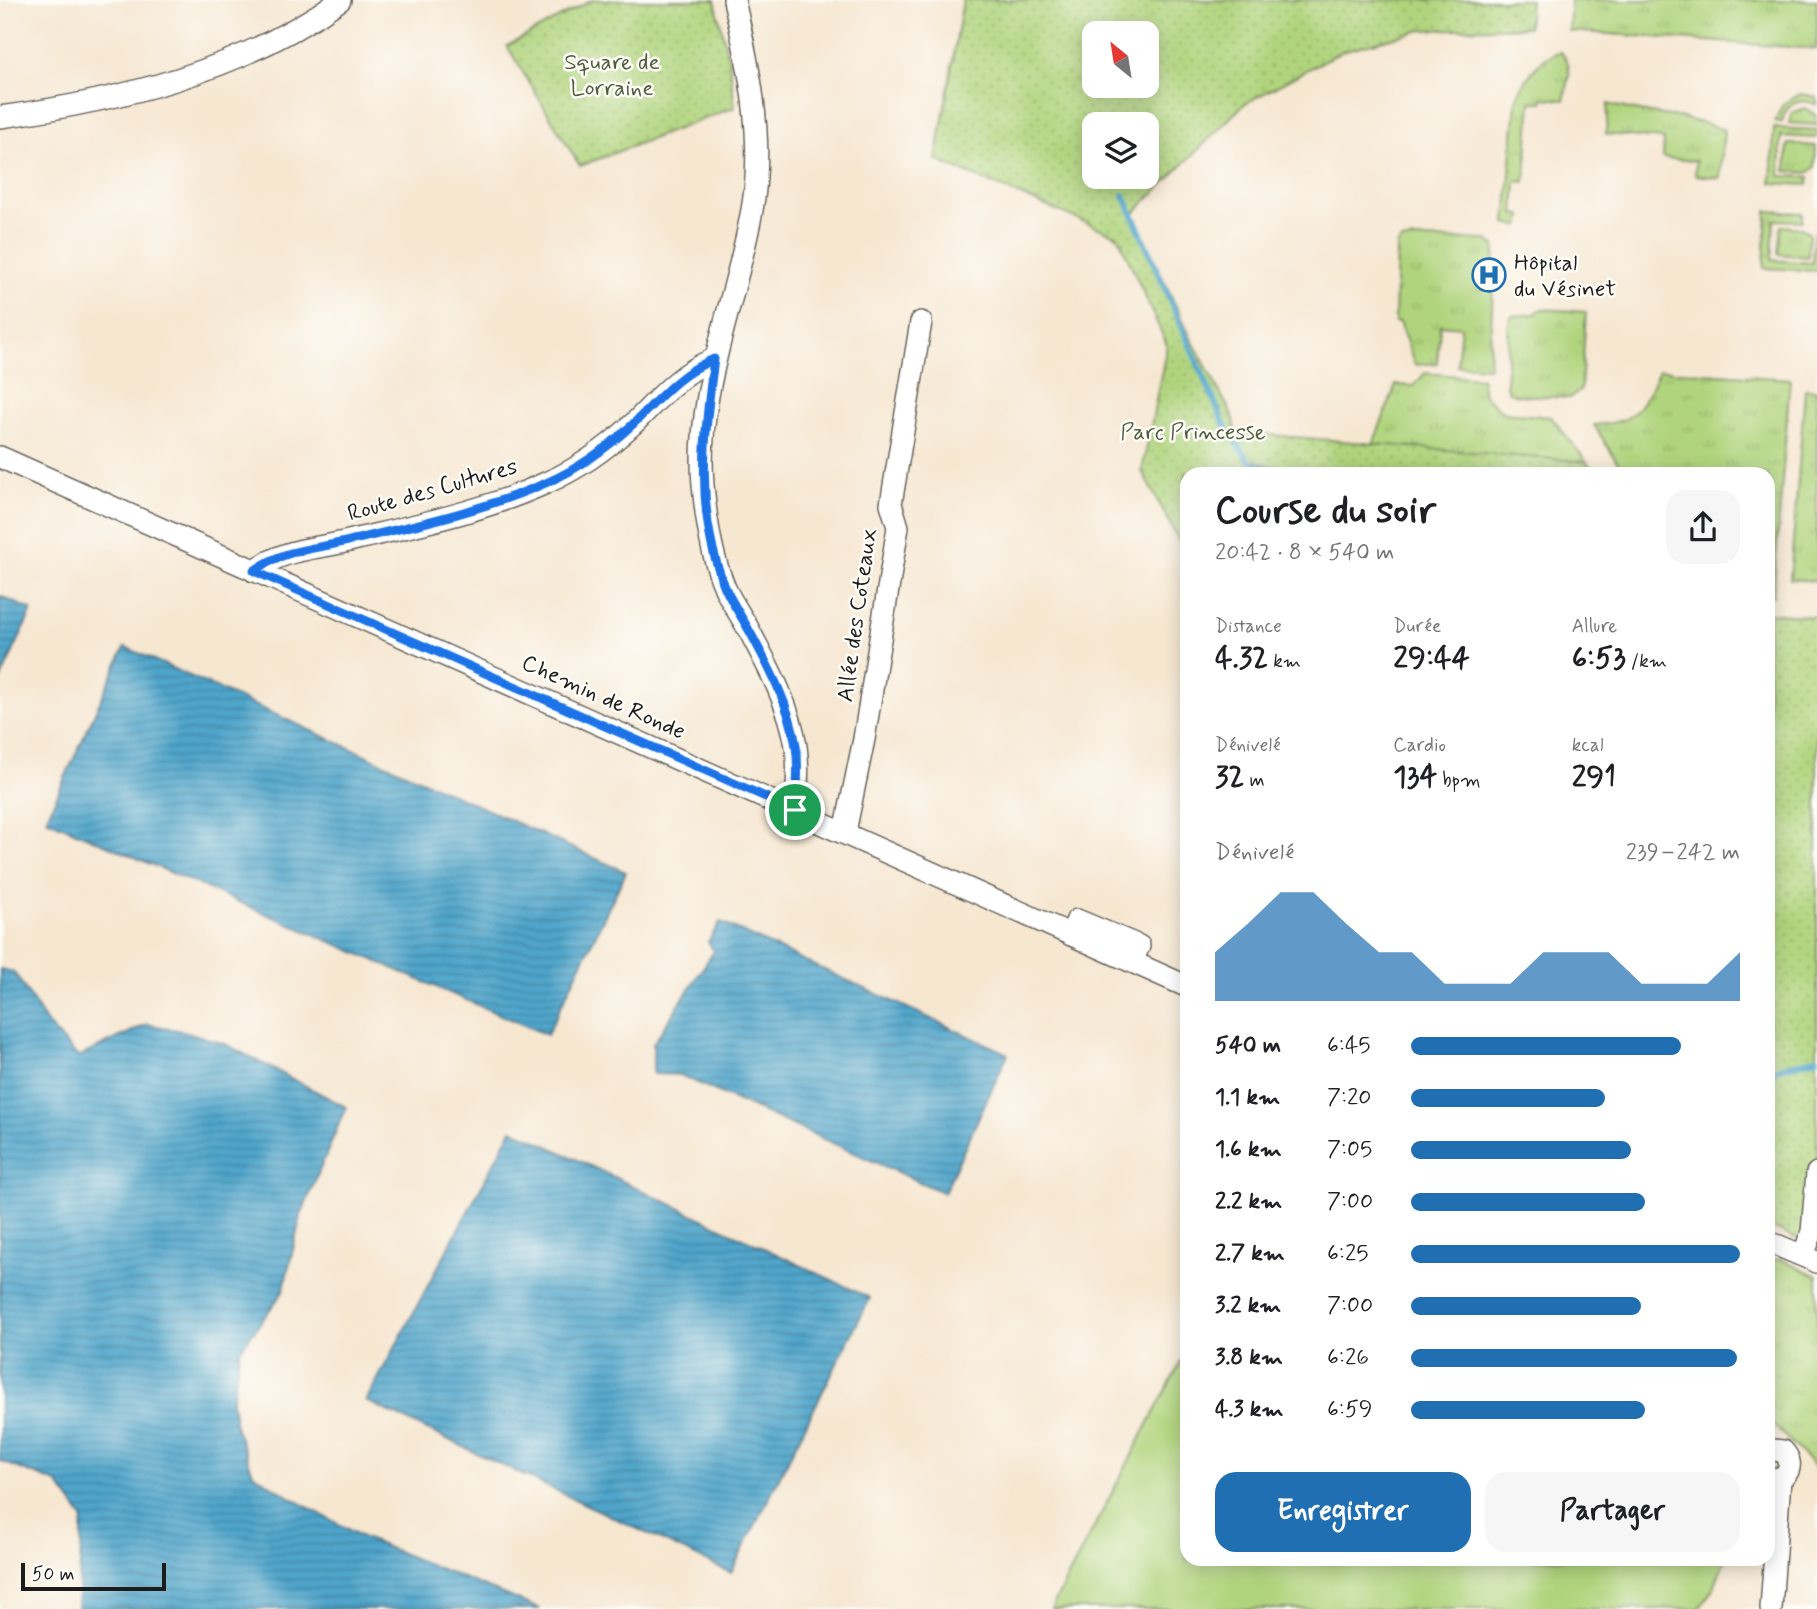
<!DOCTYPE html>
<html lang="fr">
<meta charset="utf-8">
<style>
:root{--surface:#fff;--page:#f6f6f6;--text:#202124;--muted:#757577;--accent:#1f6fb2}
body{margin:0;font-family:Mynerve,sans-serif;background:var(--page);color:var(--text);height:100vh;display:flex;flex-direction:column;font-size:26px;white-space:nowrap}
*{box-sizing:border-box;margin:0}
p{font-size:23px;color:var(--muted)}
.icon{flex:none;width:38px;height:38px;fill:none;stroke:currentColor;stroke-width:2;stroke-linecap:round;stroke-linejoin:round}
.map{position:relative;flex:1;overflow:hidden}
.sheet{position:absolute;left:1180px;top:467px;width:595px;height:1099px;display:flex;flex-direction:column;background:var(--surface);border-radius:21px;box-shadow:0 4px 18px #0003}
.sheet>*{flex:none}
.needle{width:46px;rotate:330deg}
.tools{position:absolute;left:1082px;top:21px;display:grid;gap:14px}
.tools a{display:grid;place-items:center;width:77px;height:77px;border-radius:14px;background:var(--surface);box-shadow:0 4px 18px #0003;font-size:35px}
.scale{position:absolute;left:21px;bottom:18px;width:145px;box-sizing:border-box;padding-left:7px;border:4px solid #1c1c1c;border-top:0;font-size:19px;line-height:24px;white-space:nowrap;color:#1c1c1c;-webkit-text-stroke:5px #fdfcf7;paint-order:stroke}
.pin{position:absolute;display:grid;place-items:center;width:60px;height:60px;color:#fff;margin:-30px;border:4px solid #fff;border-radius:50%;box-shadow:0 2px 7px #0007}
.round{display:grid;place-items:center;flex:none;width:74px;height:74px;border-radius:21px;background:var(--page)}
.summary{display:flex;align-items:center;justify-content:space-between;height:119px;padding:0 35px}
h1{font-size:38px;font-weight:800;line-height:52px}
.stats{display:grid;grid-template-columns:repeat(3,1fr);gap:10px;height:119px;padding:7px 35px}
.stats div{display:grid;align-content:center}
.stats b{font-size:30px;font-weight:800}
.stats small{font-size:19px;font-weight:400}
.stats p{font-size:19px}
.chart{height:196px;padding:14px 35px}
.chart p{display:flex;justify-content:space-between}
.chart svg{width:100%;height:126px;margin-top:7px;fill:var(--accent);opacity:.7}
.primary-button{display:flex;gap:14px;margin-top:auto;padding:14px 35px}
.primary-button a{flex:1;height:80px;border-radius:21px;background:var(--accent);color:#fff;font-size:28px;font-weight:800;line-height:80px;text-align:center}
.primary-button a+a{background:var(--page);color:var(--text)}
ul{padding:0 35px;list-style:none;font-size:23px}
li{display:grid;grid-template-columns:112px 84px 1fr;align-items:center;height:52px}
li i{height:18px;border-radius:9px;background:var(--accent)}
.map>svg:first-child{display:block}
.grass{fill:url(#grass-tufts);stroke:#66784c;stroke-width:2}
.park{fill:url(#park-dots);stroke:#66784c;stroke-width:2;fill-rule:evenodd}
.pitch{fill:#b0d47d;stroke:#66784c;stroke-width:2}
.water{fill:url(#water-rules);stroke:#366074;stroke-width:2}
.lines{fill:none;stroke-linecap:round;stroke-linejoin:round}
.stream{stroke:#4fa5cb;stroke-width:6}
.street-casing{stroke:#68635b;stroke-width:24}
.street{stroke:#fff;stroke-width:21}
.route-casing{stroke:#fff;stroke-width:14}
.route{stroke:#1a73e8;stroke-width:9}
.labels{text-anchor:middle;stroke-width:5;stroke-linejoin:round;paint-order:stroke}
.park-label{font-size:23px;fill:#505c3e;stroke:#fdfcf7}
.poi-label{font-size:23px;fill:#1c1c1c;stroke:#fdfcf7;text-anchor:start}
.street-label{font-size:23px;fill:#1c1c1c;stroke:#fdfcf7}
</style>
<div class="map">
<svg width="1817" height="1609" viewBox="0 0 1817 1609">
<defs>
<pattern id="grass-tufts" width="24" height="20" patternUnits="userSpaceOnUse" patternTransform="scale(1.75)"><rect width="24" height="20" fill="#b0d47d"/><path d="M3 7l-1-3M5 7V3M7 7l1-3M15 17l-1-3M17 17v-4M19 17l1-3" fill="none" stroke="#97b56b"/></pattern>
<pattern id="park-dots" width="8" height="8" patternUnits="userSpaceOnUse" patternTransform="scale(1.75)"><rect width="8" height="8" fill="#b0d47d"/><path d="M2 2h.1M6 6h.1" fill="none" stroke="#97b56b" stroke-width="1.8" stroke-linecap="round"/></pattern>
<pattern id="water-rules" width="6" height="5" patternUnits="userSpaceOnUse" patternTransform="scale(1.75)"><rect width="6" height="5" fill="#4fa5cb"/><path d="M0 2.5h6" fill="none" stroke="#4186a4"/></pattern>
</defs>
<rect width="100%" height="100%" fill="#fdfcf7"/>
<filter id="ink" filterUnits="userSpaceOnUse"><feTurbulence type="fractalNoise" baseFrequency=".0143" numOctaves="2"/><feDisplacementMap in="SourceGraphic" scale="14" xChannelSelector="R" yChannelSelector="G"/><feConvolveMatrix kernelMatrix="1 2 1 2 8 2 1 2 1" color-interpolation-filters="sRGB"/></filter>
<filter id="wash" filterUnits="userSpaceOnUse"><feTurbulence type="fractalNoise" baseFrequency=".00686" numOctaves="4" result="noise"/><feDisplacementMap in="SourceGraphic" scale="28" xChannelSelector="R" yChannelSelector="G"/><feGaussianBlur stdDeviation="1.57" result="paint"/><feColorMatrix in="noise" values="0 0 0 0 0 0 0 0 0 0 0 0 0 0 0 0 0 1.4 0 .05"/><feComposite in="paint" operator="in"/></filter>
<g filter="url(#wash)">
<rect width="100%" height="100%" fill="#f6e7d1"/>
<path class="grass" d="M 1571,0 L 1817,0 L 1817,49 L 1569,31 Z
M 1560,52 C 1575,63 1568,84 1564,100 L 1543,98 L 1542,102 L 1531,102 L 1525,182 L 1516,181 L 1514,214 L 1522,215 L 1521,224 L 1518,226 L 1506,223 L 1516,100 C 1524,81 1539,56 1560,52 Z
M 1800,94 L 1817,97 L 1817,105 C 1800,96 1785,104 1782,122 L 1775,121 L 1783,104 Z
M 1608,104 C 1646,115 1688,115 1724,130 L 1720,178 L 1695,175 L 1696,161 L 1663,158 L 1664,139 L 1606,134 Z
M 1805,108 L 1816,115 L 1817,125 L 1789,123 L 1792,113 Z
M 1774,128 L 1817,130 L 1817,138 L 1781,136 L 1780,176 L 1809,177 L 1808,185 L 1771,183 Z
M 1788,144 L 1816,146 L 1815,167 L 1808,173 L 1786,171 Z
M 1767,211 L 1802,213 L 1802,221 L 1774,220 L 1772,260 L 1812,263 L 1814,233 L 1817,233 L 1817,271 L 1764,268 Z
M 1781,226 L 1802,228 L 1809,234 L 1808,257 L 1778,254 Z
M 1413,239 L 1488,240 L 1495,246 L 1489,367 L 1457,365 L 1461,327 L 1440,325 L 1437,363 L 1415,365 L 1399,322 L 1395,322 L 1397,246 L 1401,241 Z
M 1541,309 L 1586,312 L 1581,389 L 1571,398 L 1517,395 L 1509,392 L 1506,386 L 1509,320 L 1512,316 L 1535,314 Z
M 1659,370 L 1790,379 L 1773,596 L 1768,595 L 1768,474 L 1625,474 L 1594,425 C 1604,424 1618,423 1627,418 C 1642,409 1653,385 1659,370 Z
M 1425,373 L 1481,378 L 1484,395 L 1504,413 L 1551,417 L 1587,462 L 1373,444 L 1396,385 L 1414,386 Z
M 1805,389 L 1817,390 L 1817,581 L 1790,579 Z
M 1780,1259 L 1817,1276 L 1817,1468 L 1768,1420 L 1768,1262 Z"/>
<path class="park" d="M 592,0 L 715,0 L 729,61 L 735,107 L 580,166 L 507,46 Z
M 963,0 L 1530,0 L 1528,27 L 1422,30 L 1342,51 L 1244,104 L 1133,214 L 1190,336 L 1234,419 L 1235,432 L 1587,462 L 1595,474 L 1186,474 L 1186,554 L 1142,471 L 1167,345 L 1118,236 L 936,160 ZM 1094,33 L 1146,33 L 1146,86 L 1094,86 ZM 1094,124 L 1146,124 L 1146,177 L 1094,177 Z
M 1768,613 L 1817,617 L 1817,1248 L 1768,1226 Z"/>
<path class="pitch" d="M 1186,1352 L 1186,1559 L 1725,1559 L 1714,1587 L 1699,1609 L 1051,1609 Z"/>
<path class="water" d="M 1254,461 L 1297,474 L 1250,474 L 1249,466 Z
M 0,596 L 32,610 L 0,681 Z
M 125,647 L 626,872 L 547,1035 L 46,819 Z
M 720,922 L 1008,1054 L 944,1193 L 680,1075 L 653,1074 L 653,1044 L 714,951 L 708,942 Z
M 0,969 L 14,972 L 49,1026 L 78,1057 L 147,1024 L 187,1032 L 225,1044 L 346,1107 L 301,1215 L 283,1292 L 240,1350 L 232,1402 L 236,1428 L 253,1473 L 290,1497 L 364,1538 L 540,1609 L 77,1609 L 83,1518 L 57,1483 L 0,1461 Z
M 512,1129 L 870,1298 L 731,1573 L 366,1401 Z"/>
<g class="lines">
<path class="stream" d="M 1124,195 L 1227,430 L 1252,464
M 1768,1071 L 1817,1058"/>
</g>
</g>
<g filter="url(#ink)">
<g class="lines">
<defs>
<path id="street" d="M 734,0 C 749,66 764,136 753,204 C 738,298 695,388 703,485 C 706,519 711,556 725,588 C 732,604 743,618 751,634 C 769,668 790,707 796,746 C 799,767 797,789 795,810
M 0,117 C 118,101 242,71 340,0
M 0,457 L 1186,986
M 254,571 C 285,548 312,550 349,541 C 416,525 485,511 548,482 C 578,469 608,447 632,425 C 659,399 678,374 714,359
M 845,832 L 864,739 L 898,527 L 891,504 L 921,322
M 1071,935 L 1077,920 L 1139,946 L 1132,961
M 1768,1243 L 1779,1246 L 1817,1262
M 1803,1256 L 1812,1232 L 1817,1173
M 1768,1452 L 1773,1450 L 1783,1451 C 1796,1464 1788,1482 1769,1478
M 1771,1609 L 1780,1479"/>
</defs>
<use href="#street" class="street-casing"/>
<use href="#street" class="street"/>
</g>
</g>
<g class="lines" filter="url(#ink)">
<defs>
<path id="route" d="M 714,359 C 704,436 695,511 724,585 C 731,602 742,617 750,632 C 769,667 790,706 796,746 C 799,767 797,789 795,810 L 254,571 C 286,548 312,550 349,541 C 416,525 485,510 548,482 C 578,469 608,447 632,425 C 659,399 678,374 714,359 Z"/>
</defs>
<use href="#route" class="route-casing"/>
<use href="#route" class="route"/>
</g>
<defs>
<symbol id="hospital-ring" viewBox="-11 -11 22 22"><circle r="9.5" fill="#fdfcf7" stroke="#1f6fb2" stroke-width="1.5"/><path d="M-5-5h3v3.5h4V-5h3V5h-3V1.5h-4V5h-3Z" fill="#1f6fb2"/></symbol>
</defs>
<g fill-rule="evenodd">
<use href="#hospital-ring" x="1470" y="256" width="38" height="38"/>
</g>
<g class="labels">
<g class="park-label">
<text x="612" y="69">Square de<tspan x="612" dy="26">Lorraine</tspan></text>
<text x="1193" y="439">Parc Princesse</text>
</g>
<g class="poi-label">
<text x="1514" y="270">Hôpital<tspan x="1514" dy="26">du Vésinet</tspan></text>
</g>
<g class="street-label">
<text transform="translate(432 489) rotate(-16)" y="8">Route des Cultures</text>
<text transform="translate(856 615) rotate(-82)" y="8">Allée des Coteaux</text>
<text transform="translate(604 696) rotate(24)" y="8">Chemin de Ronde</text>
</g>
</g>
</svg>
<div class="tools">
<a><svg class="needle" viewBox="-14 -14 28 28"><path d="M0-13l5 13h-10z" fill="#e53935"/><path d="M0 13l5-13h-10z" fill="#757577"/></svg></a>
<a><svg class="icon" aria-label="layers" viewBox="0 0 24 24"><path d="M12 4l9 5-9 5-9-5zM3 14l9 5 9-5"/></svg></a>
</div>
<div class="scale">50 m</div>
<div class="pin" style="left:795px;top:810px;background:#1e9e55"><svg class="icon" aria-label="arrive" viewBox="0 0 24 24"><path d="M6 21V4h12l-3 4 3 4H6"/></svg></div>
<section class="sheet">
<div class="summary"><div><h1>Course du soir</h1><p>20:42 · 8 × 540 m</p></div><a class="round"><svg class="icon" aria-label="share" viewBox="0 0 24 24"><path d="M12 15V3M7 8l5-5 5 5M5 13v7h14v-7"/></svg></a></div>
<div class="stats">
<div><p>Distance</p><b>4.32<small> km</small></b></div>
<div><p>Durée</p><b>29:44</b></div>
<div><p>Allure</p><b>6:53<small> /km</small></b></div>
</div>
<div class="stats">
<div><p>Dénivelé</p><b>32<small> m</small></b></div>
<div><p>Cardio</p><b>134<small> bpm</small></b></div>
<div><p>kcal</p><b>291</b></div>
</div>
<div class="chart"><p><span>Dénivelé</span>239–242 m</p>
<svg viewBox="0 0 160 44" preserveAspectRatio="none"><path d="M0 44V27L10 17L20 6L30 6L40 17L50 27L60 27L70 38L80 38L90 38L100 27L110 27L120 27L130 38L140 38L150 38L160 27V44z"/></svg>
</div>
<ul>
<li><b>540 m</b>6:45<i style="width:82%"></i></li>
<li><b>1.1 km</b>7:20<i style="width:59%"></i></li>
<li><b>1.6 km</b>7:05<i style="width:67%"></i></li>
<li><b>2.2 km</b>7:00<i style="width:71%"></i></li>
<li><b>2.7 km</b>6:25<i style="width:100%"></i></li>
<li><b>3.2 km</b>7:00<i style="width:70%"></i></li>
<li><b>3.8 km</b>6:26<i style="width:99%"></i></li>
<li><b>4.3 km</b>6:59<i style="width:71%"></i></li>
</ul>
<div class="primary-button"><a>Enregistrer</a><a>Partager</a></div>
</section>
</div>
